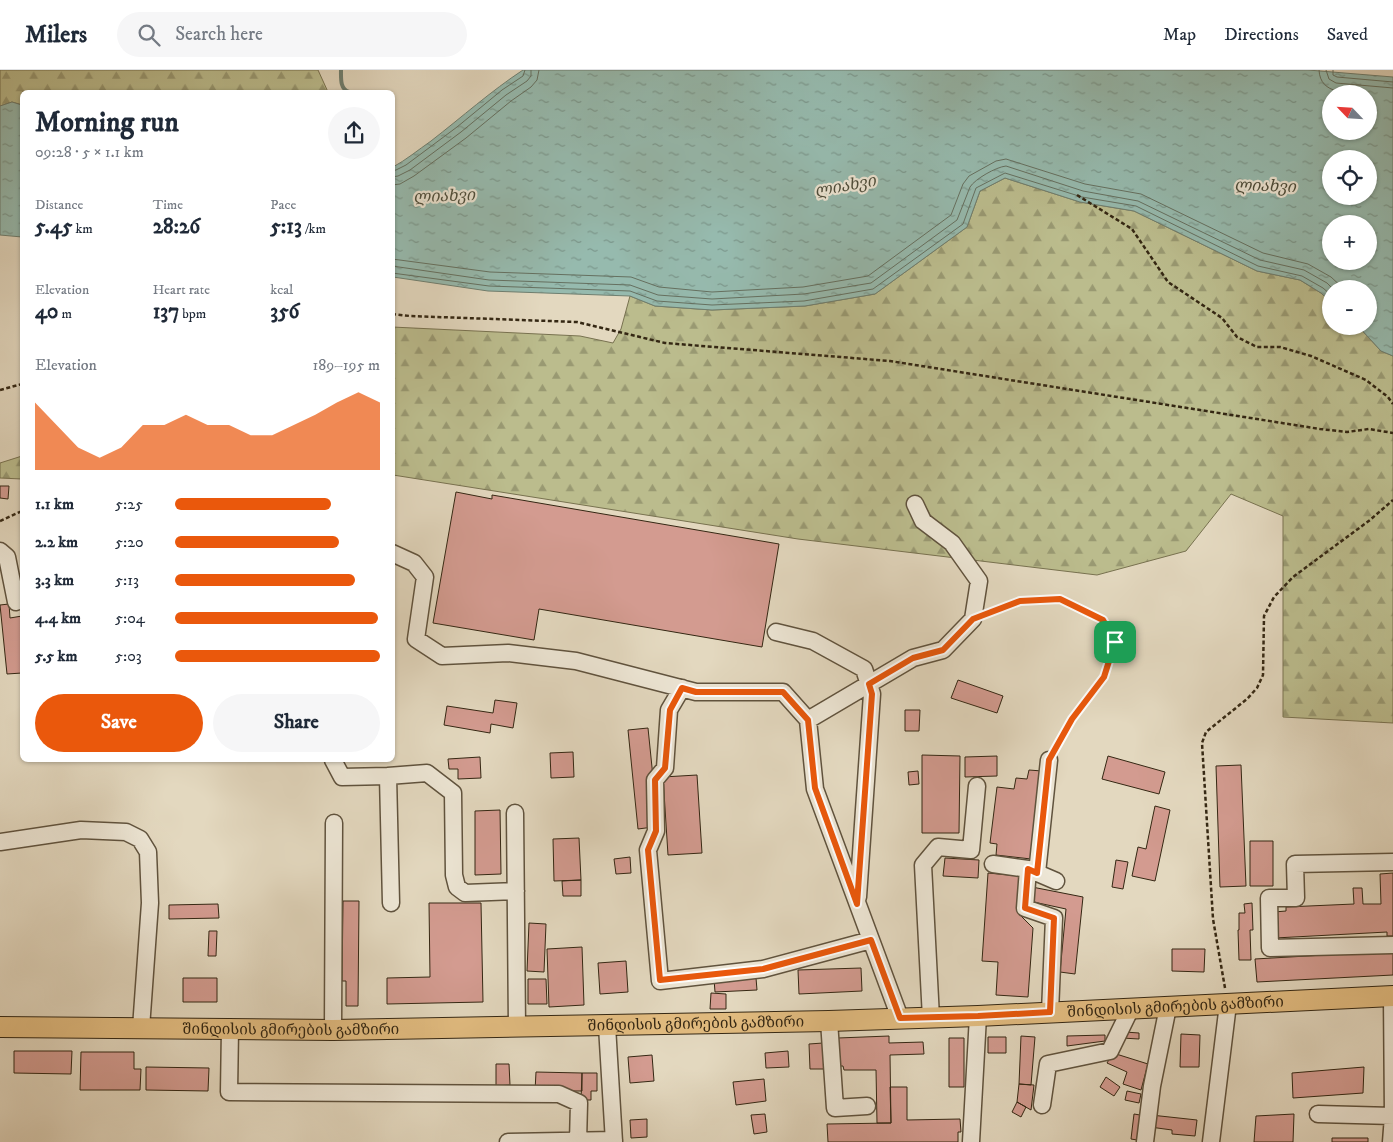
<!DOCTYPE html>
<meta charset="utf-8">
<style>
:root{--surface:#fff;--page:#f6f6f7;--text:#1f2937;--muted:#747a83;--line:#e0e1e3;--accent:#ea580c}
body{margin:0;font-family:"IM FELL DW Pica","Noto Serif Georgian",serif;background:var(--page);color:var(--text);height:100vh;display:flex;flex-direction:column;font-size:19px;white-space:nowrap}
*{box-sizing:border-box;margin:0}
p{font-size:16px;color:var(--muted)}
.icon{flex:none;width:28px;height:28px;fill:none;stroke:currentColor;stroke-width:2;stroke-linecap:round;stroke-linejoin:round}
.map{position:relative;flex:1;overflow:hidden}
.panel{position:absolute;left:20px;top:20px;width:375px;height:672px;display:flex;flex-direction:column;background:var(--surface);border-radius:8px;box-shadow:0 1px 4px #0004}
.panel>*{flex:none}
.needle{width:32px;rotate:295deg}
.controls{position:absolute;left:1322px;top:15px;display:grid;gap:10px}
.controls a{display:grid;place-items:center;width:55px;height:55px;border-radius:50%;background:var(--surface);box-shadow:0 1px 4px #0004;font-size:25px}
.pin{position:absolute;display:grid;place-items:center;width:42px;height:42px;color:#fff;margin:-21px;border-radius:10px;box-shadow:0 2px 8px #0006}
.round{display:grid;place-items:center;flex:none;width:52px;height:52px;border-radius:26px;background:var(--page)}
.summary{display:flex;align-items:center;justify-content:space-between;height:85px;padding:0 15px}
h1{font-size:28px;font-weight:800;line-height:38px}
.metrics{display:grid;grid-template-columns:repeat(3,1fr);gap:8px;height:85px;padding:5px 15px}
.metrics div{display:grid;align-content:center}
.metrics b{font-size:21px;font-weight:800}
.metrics small{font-size:14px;font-weight:400}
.metrics p{font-size:14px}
.chart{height:140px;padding:10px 15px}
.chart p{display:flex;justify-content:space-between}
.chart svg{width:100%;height:90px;margin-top:5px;fill:var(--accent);opacity:.7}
.action{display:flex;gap:10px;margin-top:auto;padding:10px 15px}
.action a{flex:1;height:58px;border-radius:30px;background:var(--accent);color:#fff;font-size:20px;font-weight:800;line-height:58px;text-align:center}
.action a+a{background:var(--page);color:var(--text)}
ul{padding:0 15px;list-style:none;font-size:16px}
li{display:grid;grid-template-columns:80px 60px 1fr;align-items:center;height:38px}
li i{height:12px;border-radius:6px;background:var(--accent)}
header{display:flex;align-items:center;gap:30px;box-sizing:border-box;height:70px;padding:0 25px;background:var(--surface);border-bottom:1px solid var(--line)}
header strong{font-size:24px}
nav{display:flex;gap:28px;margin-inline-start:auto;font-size:18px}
.search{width:350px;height:45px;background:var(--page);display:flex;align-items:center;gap:12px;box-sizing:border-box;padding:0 18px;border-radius:28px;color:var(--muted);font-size:19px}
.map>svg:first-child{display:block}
.forest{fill:url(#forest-firs);stroke:#787250}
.water{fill:url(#water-ripples);stroke:#6f7f70;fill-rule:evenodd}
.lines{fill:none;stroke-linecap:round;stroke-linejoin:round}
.shore{stroke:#657060;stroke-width:1}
.stream{stroke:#6f7f70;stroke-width:4}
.building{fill:#d39b90;stroke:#342713}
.minor-casing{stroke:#60533e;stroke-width:19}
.major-casing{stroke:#342713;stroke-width:22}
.path{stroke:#342713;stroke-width:2.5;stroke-dasharray:4 2.5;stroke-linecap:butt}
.minor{stroke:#ede6d5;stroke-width:16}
.major{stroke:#e2bc80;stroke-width:20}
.route-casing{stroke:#fff;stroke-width:10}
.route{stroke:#ea580c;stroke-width:6}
.labels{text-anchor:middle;stroke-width:4.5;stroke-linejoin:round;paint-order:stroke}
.street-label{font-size:15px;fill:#342713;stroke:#ede6d5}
.water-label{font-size:16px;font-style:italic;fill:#4c4c3a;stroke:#ede6d5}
</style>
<header>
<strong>Milers</strong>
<div class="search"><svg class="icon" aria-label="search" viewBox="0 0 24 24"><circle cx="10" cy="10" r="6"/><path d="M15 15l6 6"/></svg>Search here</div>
<nav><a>Map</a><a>Directions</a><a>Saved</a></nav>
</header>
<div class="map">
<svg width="1393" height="1072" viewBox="0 0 1393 1072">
<defs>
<pattern id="forest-firs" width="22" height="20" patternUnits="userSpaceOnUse" patternTransform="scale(1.25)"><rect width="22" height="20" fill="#bbbc8d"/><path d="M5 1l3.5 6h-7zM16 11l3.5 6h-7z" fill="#999972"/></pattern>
<pattern id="water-ripples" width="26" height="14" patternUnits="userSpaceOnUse" patternTransform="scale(1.25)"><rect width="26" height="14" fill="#96baae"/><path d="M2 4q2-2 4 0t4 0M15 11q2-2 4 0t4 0" fill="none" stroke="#7b978c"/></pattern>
</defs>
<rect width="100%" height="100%" fill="#e3d8bf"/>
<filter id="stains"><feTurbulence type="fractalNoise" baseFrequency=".004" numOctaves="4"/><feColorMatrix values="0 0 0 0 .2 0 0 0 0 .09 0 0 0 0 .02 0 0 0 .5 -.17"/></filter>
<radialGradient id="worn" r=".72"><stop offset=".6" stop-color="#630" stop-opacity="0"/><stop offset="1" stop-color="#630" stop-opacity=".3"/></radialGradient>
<path class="forest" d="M 0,0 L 318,0 L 328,22 L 22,22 L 22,35 L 12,32 L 0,36 Z
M 1005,108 L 1080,132 L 1134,141 L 1257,201 L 1300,210 L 1321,223 L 1331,232 L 1331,256 L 1358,256 L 1381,281 L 1393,286 L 1393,653 L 1283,647 L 1283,446 L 1231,424 L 1186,481 L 1097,505 L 798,469 L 393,405 L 392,257 L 580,266 L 613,273 L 621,259 L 630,226 L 655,236 L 712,240 L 805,236 L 875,224 L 967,157 L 980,121 Z
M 22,386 L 22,409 L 0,408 L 0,393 Z"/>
<path class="water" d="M 523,0 L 1308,0 L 1393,7 L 1393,286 L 1381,281 L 1358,256 L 1369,256 L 1369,219 L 1331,219 L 1331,232 L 1321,223 L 1300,210 L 1257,201 L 1134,141 L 1080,132 L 1005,108 L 980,121 L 967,157 L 875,224 L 805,236 L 712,240 L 655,236 L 630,226 L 488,221 L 393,207 L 393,97 C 406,90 418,80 431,71 C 462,47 491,21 523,0 ZM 1331,24 L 1369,24 L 1369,61 L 1331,61 ZM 1331,89 L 1369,89 L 1369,126 L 1331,126 ZM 1331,154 L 1369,154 L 1369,191 L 1331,191 Z
M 12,32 L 22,35 L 22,167 L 0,165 L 0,36 Z"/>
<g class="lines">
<path class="shore" d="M 1319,0 C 1320,26 1349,22 1368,24
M 1326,0 L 1329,9 L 1336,13 L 1393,18
M 1333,0 L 1333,5 L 1337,7 L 1393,12
M 392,101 L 396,100 L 406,95 L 457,57 L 502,20 L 523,6 L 525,0
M 392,107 L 398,106 L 410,100 L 461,62 L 506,25 L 527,11 L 531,6 L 531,0
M 392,115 L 400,114 L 414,106 L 466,68 L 511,31 L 531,17 L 537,10 L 539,0
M 392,189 L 490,202 L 631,207 L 659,217 L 712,222 L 803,217 L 868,206 L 951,145 L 963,114 L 969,106 L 996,91 L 1006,89 L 1085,114 L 1141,124 L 1263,183 L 1308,194 L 1331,207 L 1344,219
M 392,196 L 489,210 L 630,215 L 658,225 L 712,229 L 804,224 L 871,213 L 957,150 L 970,117 C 975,109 996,97 1006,96 L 1083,121 L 1138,131 L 1260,190 L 1304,200 L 1327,213 L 1333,219
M 392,203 L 489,216 L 630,221 L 657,231 L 712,235 L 804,231 L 873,219 L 963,154 L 976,118 L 1005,103 L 1082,127 L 1136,136 L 1258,196 L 1302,206 L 1323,218 L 1331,225"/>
<path class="stream" d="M 341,0 C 341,9 340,19 349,22"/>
</g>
<path class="building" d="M 0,416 L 9,416 L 8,429 L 0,428 Z
M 456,422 L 492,429 L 492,425 L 779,474 L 762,577 L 539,539 L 534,570 L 433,553 Z
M 9,534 L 10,548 L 22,546 L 22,603 L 7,604 L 0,535 Z
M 958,610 L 1003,626 L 997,643 L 951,628 Z
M 495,630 L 517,633 L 513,658 L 491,654 L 490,663 L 444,655 L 447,636 L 493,643 Z
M 905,640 L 920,640 L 919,661 L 905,661 Z
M 648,658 L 653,707 L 648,707 L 653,757 L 638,759 L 628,660 Z
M 573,682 L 574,707 L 551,708 L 550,683 Z
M 922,685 L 960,686 L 959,763 L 922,763 Z
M 997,686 L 997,706 L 965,707 L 965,687 Z
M 1108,686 L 1165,702 L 1159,724 L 1102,709 Z
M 480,687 L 481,708 L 458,709 L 458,699 L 449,699 L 448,689 Z
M 1241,695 L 1246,816 L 1220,817 L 1216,696 Z
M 1029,700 L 1042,701 L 1031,789 L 996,785 L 997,774 L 990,773 L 997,717 L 1014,719 L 1016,708 L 1027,709 Z
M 918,701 L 919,714 L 909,715 L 908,702 Z
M 697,705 L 702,783 L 668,785 L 663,707 Z
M 1155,736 L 1170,740 L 1155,811 L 1132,806 L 1138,777 L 1146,779 Z
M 500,740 L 501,804 L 475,805 L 475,741 Z
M 579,768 L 581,810 L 554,811 L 553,769 Z
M 1250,771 L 1273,771 L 1273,816 L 1250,816 Z
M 630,787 L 631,803 L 616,804 L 614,789 Z
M 945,788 L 979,790 L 978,808 L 943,806 Z
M 1116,790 L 1128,792 L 1123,819 L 1112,817 Z
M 988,803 L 1020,806 L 1018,843 L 1033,858 L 1028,927 L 996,925 L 998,892 L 982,891 Z
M 1393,803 L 1393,866 L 1387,866 L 1387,862 L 1275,868 L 1274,842 L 1286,841 L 1286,837 L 1354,834 L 1353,818 L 1362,818 L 1363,834 L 1381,834 L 1380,804 Z
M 581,810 L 581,826 L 563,826 L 562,811 Z
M 1032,817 L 1083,827 L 1075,904 L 1060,902 L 1066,839 L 1029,831 Z
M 343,831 L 359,831 L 358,936 L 346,936 L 346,911 L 342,911 Z
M 429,833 L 481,833 L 483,932 L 387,934 L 387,908 L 430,907 Z
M 1252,833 L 1253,860 L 1250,860 L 1251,890 L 1239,890 L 1238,860 L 1239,860 L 1239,843 L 1245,843 L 1244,834 Z
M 218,834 L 219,848 L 169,849 L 169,835 Z
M 529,853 L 546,854 L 544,902 L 527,901 Z
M 209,861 L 217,861 L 216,886 L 208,886 Z
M 582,877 L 584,935 L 549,937 L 547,879 Z
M 1172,879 L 1205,879 L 1204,902 L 1172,901 Z
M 1393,881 L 1393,905 L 1257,912 L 1255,889 Z
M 626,891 L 628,922 L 600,924 L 598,893 Z
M 861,898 L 862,921 L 799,924 L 798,900 Z
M 183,908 L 217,908 L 217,932 L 183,932 Z
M 756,908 L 757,920 L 715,922 L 714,909 Z
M 528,909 L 546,909 L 547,934 L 528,934 Z
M 711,923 L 726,924 L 726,939 L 710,939 Z
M 1125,962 L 1139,963 L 1139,969 L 1122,968 Z
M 1181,964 L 1200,965 L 1199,997 L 1180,997 Z
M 1105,965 L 1105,971 L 1067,976 L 1067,966 Z
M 889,966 L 889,973 L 923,972 L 924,984 L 890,985 L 891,1053 L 877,1053 L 876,1000 L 844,1000 L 843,996 L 838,996 L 838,968 Z
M 1021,966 L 1035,967 L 1031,1015 L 1019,1014 Z
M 988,967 L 1006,967 L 1006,983 L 988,983 Z
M 949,968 L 964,968 L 964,1017 L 949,1017 Z
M 823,973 L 824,999 L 810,999 L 809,974 Z
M 14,981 L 72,981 L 71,1004 L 14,1003 Z
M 788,981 L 789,997 L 766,998 L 765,983 Z
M 81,982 L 134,982 L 134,999 L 141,999 L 140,1020 L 80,1020 Z
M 1113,983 L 1148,994 L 1141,1020 L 1123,1014 L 1127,1002 L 1107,993 Z
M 652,985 L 654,1011 L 630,1013 L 628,987 Z
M 496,994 L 509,994 L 510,1015 L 496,1016 Z
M 146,997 L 209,998 L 208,1021 L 146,1020 Z
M 1364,997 L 1363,1023 L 1293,1028 L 1292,1003 Z
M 536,1002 L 582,1003 L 582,1021 L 535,1021 Z
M 582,1003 L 597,1003 L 597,1021 L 591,1021 L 591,1030 L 581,1030 Z
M 1106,1007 L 1120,1017 L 1114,1026 L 1100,1017 Z
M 764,1009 L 766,1031 L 736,1035 L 733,1012 Z
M 1019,1014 L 1034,1015 L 1031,1040 L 1017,1032 Z
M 890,1017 L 907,1017 L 907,1050 L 960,1049 L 961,1062 L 958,1062 L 958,1072 L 828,1072 L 827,1054 L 891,1053 Z
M 1127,1021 L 1141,1024 L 1139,1033 L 1125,1030 Z
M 1017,1032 L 1026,1037 L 1021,1047 L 1012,1042 Z
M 765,1044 L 767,1062 L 754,1064 L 751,1045 Z
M 1134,1044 L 1146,1046 L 1143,1071 L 1131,1069 Z
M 1294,1044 L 1293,1072 L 1254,1072 L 1256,1046 Z
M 1151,1045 L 1197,1050 L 1195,1066 L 1172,1064 L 1172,1060 L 1150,1057 Z
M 647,1049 L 647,1067 L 631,1068 L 630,1050 Z
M 1332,1068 L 1368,1068 L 1368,1072 L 1332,1072 Z"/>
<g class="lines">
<defs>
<path id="minor" d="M 0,481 L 7,487 L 16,532
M 392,483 L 414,493 L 425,507 L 416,569 L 442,586 L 508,583 L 576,591 L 696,622 L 783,622 L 808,650 L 815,719 L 900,948
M 776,562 L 813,571 L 864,599 L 872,624 L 858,827
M 682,618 L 669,640 L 665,698 L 655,710 L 656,761 L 648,780 L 660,911 L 763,899 L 871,870
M 808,650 L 913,588 L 943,580 L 973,549 L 979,511 L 952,473 L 923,451 L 915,434
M 333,690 L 342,707 L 388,706
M 515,743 L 517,957
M 0,772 L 81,760 L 126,762 L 140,769 L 148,782 L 150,833 L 141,958
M 1393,792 L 1295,794 L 1296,828 L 1269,828 L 1270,878 L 1393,875
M 993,794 L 1028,799 L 1056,811
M 1028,799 L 1025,838 L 1054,848 L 1050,942
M 1037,803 L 1049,690
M 391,833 L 388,706 L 427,703 L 453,723 L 454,805 L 457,817 L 465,823 L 516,821
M 931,948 L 923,795 L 938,777 L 971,780 L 977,716
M 829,951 L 835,1038 L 867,1036
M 607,956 L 614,1072
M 230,959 L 229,1022 L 559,1024 L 579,1033 L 578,1072
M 333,960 L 334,753
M 1042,1035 L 1048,994 L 1110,981 L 1131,938
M 1318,1044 L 1393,1046
M 508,1072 L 614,1070
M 971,1072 L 978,946
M 1145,1072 L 1152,1016 L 1168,937
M 1211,1072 L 1228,934
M 1391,1072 L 1393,1046 L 1392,926"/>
<g id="major">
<path id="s1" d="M 0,957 L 333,960 L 829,951 L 978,946 L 1393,926"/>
</g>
</defs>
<use href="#minor" class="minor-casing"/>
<use href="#major" class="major-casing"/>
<path class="path" d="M 1077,125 L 1132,159 L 1168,212 L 1222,248 L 1237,267 L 1257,277 L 1280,277 L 1311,286 L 1366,310 L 1388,327 L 1393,334
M 392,244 L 410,246 L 577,252 L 665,273 L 890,291 L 1320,359 L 1347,362 L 1369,359 L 1393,363
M 0,320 L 22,314
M 0,451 L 22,441
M 986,544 L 1020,531 L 1060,529 L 1103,550 L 1115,571 L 1104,607 L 1072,649 L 1055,678
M 1225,918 L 1213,849 L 1202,673 L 1206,662 L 1247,629 L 1257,618 L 1263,605 L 1264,546 L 1274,527 L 1293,507 L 1370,450 L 1393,430"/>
<use href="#minor" class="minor"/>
<use href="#major" class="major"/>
</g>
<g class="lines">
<defs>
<path id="route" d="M 1060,529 L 1103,550 L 1115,572 L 1104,607 L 1072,649 L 1049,690 L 1037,803 L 1028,799 L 1025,838 L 1054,848 L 1050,942 L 978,946 L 900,948 L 871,870 L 763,899 L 660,910 L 648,780 L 656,761 L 655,710 L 665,698 L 670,640 L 682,618 L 696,622 L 783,622 L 808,650 L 815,718 L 857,834 L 872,624 L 869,614 L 913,588 L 943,580 L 973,549 L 1020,531 Z"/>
</defs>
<use href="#route" class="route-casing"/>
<use href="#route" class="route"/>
</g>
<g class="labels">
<g class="street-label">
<text dy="5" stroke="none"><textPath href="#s1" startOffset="1176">შინდისის გმირების გამზირი</textPath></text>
<text dy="5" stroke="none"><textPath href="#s1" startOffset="696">შინდისის გმირების გამზირი</textPath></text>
<text dy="5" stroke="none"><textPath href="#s1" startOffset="291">შინდისის გმირების გამზირი</textPath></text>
</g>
<g class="water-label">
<text transform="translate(845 115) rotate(-10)" y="6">ლიახვი</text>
<text transform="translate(1265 115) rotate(2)" y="6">ლიახვი</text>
<text transform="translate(444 125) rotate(-2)" y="6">ლიახვი</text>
</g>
</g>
<rect width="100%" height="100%" filter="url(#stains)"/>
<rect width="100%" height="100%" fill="url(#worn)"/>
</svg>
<div class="controls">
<a><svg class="needle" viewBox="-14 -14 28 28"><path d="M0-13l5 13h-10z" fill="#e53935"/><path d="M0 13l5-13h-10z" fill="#747a83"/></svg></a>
<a><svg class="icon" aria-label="locate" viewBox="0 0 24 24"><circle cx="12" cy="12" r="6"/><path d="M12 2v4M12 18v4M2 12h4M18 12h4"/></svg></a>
<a>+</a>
<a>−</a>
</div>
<div class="pin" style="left:1115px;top:572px;background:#1e9e55"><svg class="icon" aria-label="arrive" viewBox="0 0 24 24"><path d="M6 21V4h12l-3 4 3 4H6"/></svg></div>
<section class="panel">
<div class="summary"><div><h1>Morning run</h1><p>09:28 · 5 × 1.1 km</p></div><a class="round"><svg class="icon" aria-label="share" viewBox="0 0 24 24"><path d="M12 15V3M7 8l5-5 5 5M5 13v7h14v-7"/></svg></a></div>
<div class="metrics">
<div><p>Distance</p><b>5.45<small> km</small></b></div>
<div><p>Time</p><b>28:26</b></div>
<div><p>Pace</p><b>5:13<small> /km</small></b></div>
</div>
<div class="metrics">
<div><p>Elevation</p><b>40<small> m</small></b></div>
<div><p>Heart rate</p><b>137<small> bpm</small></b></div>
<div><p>kcal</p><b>356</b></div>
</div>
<div class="chart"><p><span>Elevation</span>189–195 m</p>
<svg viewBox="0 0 160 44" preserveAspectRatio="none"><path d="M0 44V11L10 22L20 33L30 38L40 33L50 22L60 22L70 17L80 22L90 22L100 27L110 27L120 22L130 17L140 11L150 6L160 11V44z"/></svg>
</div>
<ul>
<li><b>1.1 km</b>5:25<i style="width:76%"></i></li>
<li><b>2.2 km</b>5:20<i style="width:80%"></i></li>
<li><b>3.3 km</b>5:13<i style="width:88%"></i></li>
<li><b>4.4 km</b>5:04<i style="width:99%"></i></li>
<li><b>5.5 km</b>5:03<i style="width:100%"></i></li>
</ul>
<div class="action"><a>Save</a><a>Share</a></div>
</section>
</div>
